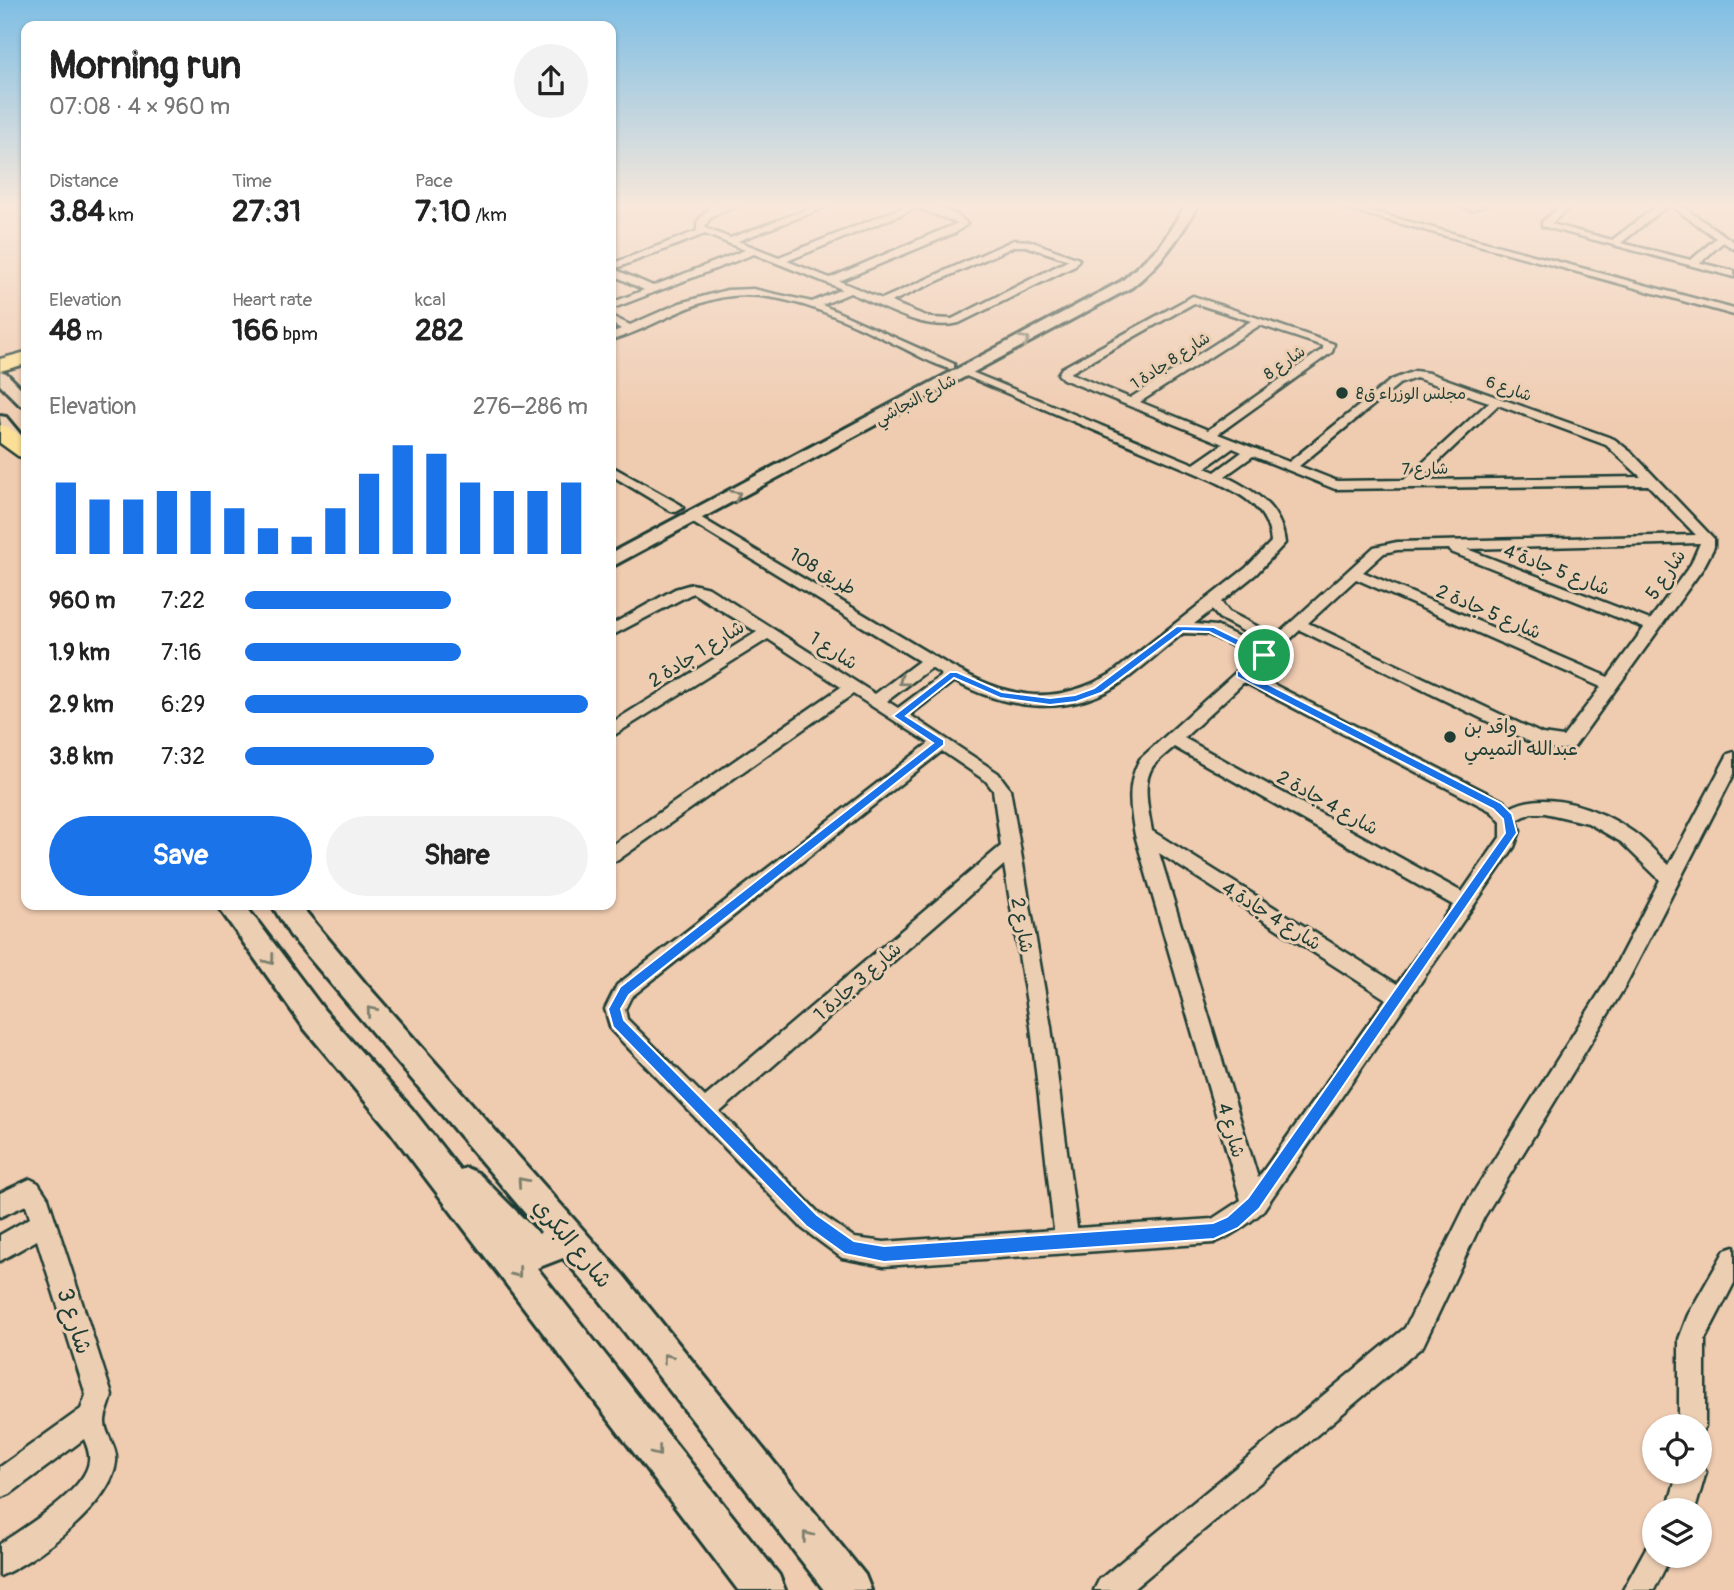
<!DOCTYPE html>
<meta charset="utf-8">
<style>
:root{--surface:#fff;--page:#f2f2f2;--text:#222;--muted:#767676;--accent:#1a73e8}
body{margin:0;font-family:Pangolin,"Playpen Sans Arabic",sans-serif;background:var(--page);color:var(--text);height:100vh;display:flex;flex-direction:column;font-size:26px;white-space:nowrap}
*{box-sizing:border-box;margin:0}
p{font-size:23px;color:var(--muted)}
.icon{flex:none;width:38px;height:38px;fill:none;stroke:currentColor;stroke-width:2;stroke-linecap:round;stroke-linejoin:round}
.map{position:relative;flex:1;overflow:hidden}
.side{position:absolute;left:21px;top:21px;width:595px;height:889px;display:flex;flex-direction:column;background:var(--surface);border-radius:14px;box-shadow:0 2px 5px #0004}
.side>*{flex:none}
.controls{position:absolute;left:1642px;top:1414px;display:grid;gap:14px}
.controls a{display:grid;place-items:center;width:70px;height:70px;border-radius:50%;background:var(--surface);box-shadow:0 2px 5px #0004;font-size:35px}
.pin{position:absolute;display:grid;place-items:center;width:60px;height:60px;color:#fff;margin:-30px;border:4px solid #fff;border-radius:50%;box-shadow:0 2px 7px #0007}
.round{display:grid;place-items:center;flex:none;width:74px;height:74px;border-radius:37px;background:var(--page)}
.summary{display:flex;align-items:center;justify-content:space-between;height:119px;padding:0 28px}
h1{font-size:38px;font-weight:700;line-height:52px}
.stats{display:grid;grid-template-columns:repeat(3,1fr);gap:10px;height:119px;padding:7px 28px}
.stats div{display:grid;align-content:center}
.stats b{font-size:30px;font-weight:700}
.stats small{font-size:19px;font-weight:400}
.stats p{font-size:19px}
.chart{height:196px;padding:14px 28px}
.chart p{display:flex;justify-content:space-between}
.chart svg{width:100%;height:126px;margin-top:7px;stroke:var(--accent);stroke-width:6}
.button{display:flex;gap:14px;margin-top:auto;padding:14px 28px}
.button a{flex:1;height:80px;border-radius:42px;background:var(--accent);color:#fff;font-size:28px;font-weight:700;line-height:80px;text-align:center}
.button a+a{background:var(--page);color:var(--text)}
ul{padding:0 28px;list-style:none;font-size:23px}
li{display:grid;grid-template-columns:112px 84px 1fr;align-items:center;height:52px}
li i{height:18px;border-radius:9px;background:var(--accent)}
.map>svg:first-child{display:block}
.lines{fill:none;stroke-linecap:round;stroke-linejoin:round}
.street-casing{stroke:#1f3d34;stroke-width:5}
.secondary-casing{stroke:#1f3d34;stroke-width:6}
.highway-casing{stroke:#1f3d34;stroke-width:5}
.street{fill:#eccfb3;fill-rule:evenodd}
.secondary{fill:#eccfb3;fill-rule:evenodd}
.highway{fill:#fbdf96;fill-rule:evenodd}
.oneway{stroke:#7b7f6d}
.route{fill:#1a73e8;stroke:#fff;stroke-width:2;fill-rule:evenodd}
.poi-dot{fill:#1f3d34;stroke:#eccfb3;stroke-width:2.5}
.labels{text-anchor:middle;stroke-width:6;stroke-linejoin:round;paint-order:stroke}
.far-street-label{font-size:16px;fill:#1f3d34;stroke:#eccfb3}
.far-poi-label{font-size:16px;fill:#1f3d34;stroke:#eccfb3;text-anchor:start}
.street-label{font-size:19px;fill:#1f3d34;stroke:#eccfb3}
.poi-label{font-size:19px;fill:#1f3d34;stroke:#eccfb3;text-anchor:start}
.near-street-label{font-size:23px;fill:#1f3d34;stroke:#eccfb3}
</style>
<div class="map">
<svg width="1734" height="1590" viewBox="0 0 1734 1590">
<rect width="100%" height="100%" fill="#efcbb0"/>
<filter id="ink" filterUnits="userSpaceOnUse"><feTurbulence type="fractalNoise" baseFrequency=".0143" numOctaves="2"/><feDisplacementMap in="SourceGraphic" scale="14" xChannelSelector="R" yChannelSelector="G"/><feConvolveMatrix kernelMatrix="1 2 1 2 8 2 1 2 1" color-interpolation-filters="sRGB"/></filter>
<g filter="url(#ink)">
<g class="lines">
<defs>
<path id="street" d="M 712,205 L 721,205 L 719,207 L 739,205 C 727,212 709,212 705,228 L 730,238 L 819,205 L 831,205 L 738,241 L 779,257 L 909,205 C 927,205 956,209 967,224 L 955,233 L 839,281 L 882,299 L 1014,240 L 1030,241 L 1079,259 L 1075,266 L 959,323 C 923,332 883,306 850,293 L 822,305 L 954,364 L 954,368 L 950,369 C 933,364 917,355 901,347 C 848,321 775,283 715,299 C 678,308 646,331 611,340 L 611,333 L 621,329 L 611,323 L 611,316 L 630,325 L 680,303 L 727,290 L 753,289 L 812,302 L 842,289 L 754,254 L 611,309 L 611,303 L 644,290 L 611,274 L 611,264 L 697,231 L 697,222 ZM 917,208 L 958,223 L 830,278 L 787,261 ZM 705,234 L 745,250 L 653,286 L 614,269 ZM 1015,246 L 1026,246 L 1069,260 L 952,319 L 931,318 L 891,302 Z
M 1333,205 L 1347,205 L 1734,309 L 1734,315 Z
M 1457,205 L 1485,205 L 1472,210 Z
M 1562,205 L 1571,205 L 1551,224 L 1612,240 L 1658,205 L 1668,205 L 1621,243 L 1691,260 L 1716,238 L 1670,205 L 1680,205 L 1734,242 L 1734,249 L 1723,242 L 1700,263 L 1734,271 L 1734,277 L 1542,226 L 1542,222 Z
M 1193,296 L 1334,344 L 1332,352 L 1218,434 L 1289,462 L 1391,380 L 1415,371 L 1429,373 L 1614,439 L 1632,453 L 1714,539 L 1714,547 L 1703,568 L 1574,747 C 1558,752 1545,747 1530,742 L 1300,630 L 1253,674 L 1503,801 L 1510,808 C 1546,788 1601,809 1633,832 C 1646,841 1657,854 1669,865 L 1728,754 L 1734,752 L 1734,774 L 1624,988 L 1484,1217 L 1423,1346 L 1132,1590 L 1094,1590 L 1099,1580 L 1405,1328 L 1468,1201 L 1610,976 L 1660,880 L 1621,842 L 1588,823 L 1545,813 L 1531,813 L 1517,820 L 1520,831 L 1514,847 L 1262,1212 C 1247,1225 1233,1235 1214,1243 L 884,1266 L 842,1258 L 803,1229 L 611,1030 L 605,1009 L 617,985 L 929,743 L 853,694 L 618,860 L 611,862 L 611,846 L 841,687 L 768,639 L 611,737 L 611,723 L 757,632 L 693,593 L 611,636 L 611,625 L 675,589 L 692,584 L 709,588 L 875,694 L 919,661 L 688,520 L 688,514 L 693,513 L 947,664 C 1005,697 1050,709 1111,674 L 1246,568 L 1271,542 C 1268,507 1241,494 1212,480 L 959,373 L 969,371 L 1194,464 L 1223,444 L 1063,379 L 1058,374 L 1062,368 ZM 1194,303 L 1251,321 L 1130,398 L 1070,373 ZM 1260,325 L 1323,346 L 1323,349 L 1208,430 L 1140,402 ZM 1416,378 L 1489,402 L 1404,480 L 1337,481 L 1299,466 L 1399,384 ZM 1498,405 L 1606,445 L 1641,477 L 1419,480 ZM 1233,448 L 1242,452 L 1215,472 L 1205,468 ZM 1253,456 L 1335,489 L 1648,485 L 1696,535 L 1397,542 L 1374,547 L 1276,636 L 1229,612 L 1221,602 L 1256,574 L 1285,543 C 1281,507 1255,491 1225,476 ZM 1700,543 L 1691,564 L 1650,620 L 1467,549 ZM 1449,549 L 1451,552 L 1644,628 L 1608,677 L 1363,572 L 1384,553 L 1397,550 ZM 1356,579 L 1601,687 L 1563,737 L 1542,734 L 1308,623 ZM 1212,610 L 1219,618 L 1267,644 L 1262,648 L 1216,626 L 1194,624 ZM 1183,633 L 1208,634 L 1254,656 L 1140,759 C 1126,784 1130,808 1135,835 L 1241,1200 L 1212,1219 L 1077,1228 L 1051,1027 L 1010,789 L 998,773 L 910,715 L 954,681 C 1008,710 1071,718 1124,681 C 1144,666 1163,649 1183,633 ZM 931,668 L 942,675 L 898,708 L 887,701 ZM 1244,682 L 1491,811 L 1501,822 L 1501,836 L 1462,892 L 1184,738 ZM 1174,747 L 1453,905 L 1397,984 L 1152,831 C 1149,813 1141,783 1153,766 C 1159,759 1167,753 1174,747 ZM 942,751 L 986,781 L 993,790 L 1001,846 L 705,1097 L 627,1019 L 625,1009 L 631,997 ZM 1159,853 L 1386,999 L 1258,1178 ZM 1004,865 L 1031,1027 L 1054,1230 L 884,1242 L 855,1238 L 819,1213 L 720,1112 Z
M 611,466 L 681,505 L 683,508 L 676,512 L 671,511 L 611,475 Z
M 30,1179 L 38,1183 L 48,1198 L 112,1395 C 111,1403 105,1414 105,1421 C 104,1433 118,1447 116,1462 C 112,1504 37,1560 0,1576 L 0,1544 C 24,1527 86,1491 89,1461 C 90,1453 87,1446 84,1439 L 10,1494 L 0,1498 L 0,1467 L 81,1409 L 86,1395 L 37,1240 L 0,1261 L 0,1235 L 30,1218 L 26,1205 L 0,1217 L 0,1193 Z
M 1734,1247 L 1734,1283 L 1705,1339 L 1705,1426 L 1699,1436 L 1699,1426 L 1679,1426 L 1679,1339 L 1688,1315 L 1725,1250 Z
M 1699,1461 L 1706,1472 L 1695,1510 L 1667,1510 L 1678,1472 L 1699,1472 Z
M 1654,1543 L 1654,1556 L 1671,1556 L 1654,1590 L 1623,1590 L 1647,1546 Z"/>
<path id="secondary" d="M 1186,205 L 1198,205 C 1180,237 1161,264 1132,287 L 611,567 L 611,553 L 1122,281 L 1160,246 Z
M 0,371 L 6,373 L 26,393 L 26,407 L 20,405 L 0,385 Z
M 0,416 L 6,417 L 26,441 L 26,457 C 9,453 0,431 0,416 Z
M 217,905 L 245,905 L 324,1010 L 412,1109 L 460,1170 L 466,1168 L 478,1173 L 539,1234 L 541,1232 L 290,935 L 272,905 L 300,905 L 365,983 L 623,1275 L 865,1575 L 871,1590 L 824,1590 L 599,1299 L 563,1258 L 537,1268 L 779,1575 L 785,1590 L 738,1590 L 390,1131 L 304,1028 Z"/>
<path id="highway" d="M 26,352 L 26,364 L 0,371 L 0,359 Z
M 0,425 L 8,427 L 26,440 L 26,458 L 18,456 L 0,443 Z"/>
</defs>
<use href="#street" class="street-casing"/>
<use href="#secondary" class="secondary-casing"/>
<use href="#highway" class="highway-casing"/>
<use href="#street" class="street"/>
<use href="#secondary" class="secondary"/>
<use href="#highway" class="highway"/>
</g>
<defs><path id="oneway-chevron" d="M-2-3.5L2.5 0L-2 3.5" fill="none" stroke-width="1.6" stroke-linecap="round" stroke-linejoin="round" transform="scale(1.75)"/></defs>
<g class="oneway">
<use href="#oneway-chevron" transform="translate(1025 340) rotate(-29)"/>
<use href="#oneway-chevron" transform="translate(736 495) rotate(-28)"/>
<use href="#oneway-chevron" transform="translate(903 681) rotate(144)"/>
<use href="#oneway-chevron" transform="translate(270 960) rotate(53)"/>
<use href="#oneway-chevron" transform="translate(371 1011) rotate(-131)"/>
<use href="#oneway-chevron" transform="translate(522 1182) rotate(-131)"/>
<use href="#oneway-chevron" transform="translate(517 1273) rotate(52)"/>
<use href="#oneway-chevron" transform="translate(667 1358) rotate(-128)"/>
<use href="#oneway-chevron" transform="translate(657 1452) rotate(52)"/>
<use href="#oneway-chevron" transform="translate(807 1536) rotate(-128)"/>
</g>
</g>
<linearGradient id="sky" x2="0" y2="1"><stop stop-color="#7ebee4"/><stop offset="0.48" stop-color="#f8e8db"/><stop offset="1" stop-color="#f8e8db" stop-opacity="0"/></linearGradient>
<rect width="1734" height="428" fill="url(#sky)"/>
<path class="route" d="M 1177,626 L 1214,627 L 1267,653 L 1267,657 L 1248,674 L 1501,803 L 1512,814 L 1517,833 L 1259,1209 L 1238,1228 L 1214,1239 L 884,1262 L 845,1254 L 806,1226 L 613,1027 L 608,1009 L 620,987 L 933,743 L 893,716 L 950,672 L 957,672 L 1002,692 L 1050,698 L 1075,695 L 1094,688 ZM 1183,631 L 1209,632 L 1257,656 L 1237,672 L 1237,677 L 1493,809 L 1503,819 L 1505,833 L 1248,1198 L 1227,1217 L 1213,1223 L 884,1246 L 854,1241 L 817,1215 L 624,1020 L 621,1009 L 629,995 L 944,745 L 944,740 L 906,716 L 954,678 L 1000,698 L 1050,705 L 1076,702 L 1101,693 Z"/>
<g class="poi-dot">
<circle cx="1342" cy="393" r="7"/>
<circle cx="1450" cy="737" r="7"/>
</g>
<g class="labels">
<g class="far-street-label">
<text transform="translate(1170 360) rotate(-33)" y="6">شارع 8 جادة 1</text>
<text transform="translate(1284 362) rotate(-35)" y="6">شارع 8</text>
<text transform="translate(1509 388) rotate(19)" y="6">شارع 6</text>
<text transform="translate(915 399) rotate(-28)" y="6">شارع النجاشي</text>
<text transform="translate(1425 468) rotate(-1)" y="6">شارع 7</text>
</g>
<g class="far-poi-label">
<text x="1356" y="399">مجلس الوزراء ق8</text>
</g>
<g class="street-label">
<text transform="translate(1557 569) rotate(21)" y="7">شارع 5 جادة 4</text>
<text transform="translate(823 571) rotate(31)" y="7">طريق 108</text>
<text transform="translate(1665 574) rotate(-56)" y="7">شارع 5</text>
<text transform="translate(1489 611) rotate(23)" y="7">شارع 5 جادة 2</text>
<text transform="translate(834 650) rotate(33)" y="7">شارع 1</text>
<text transform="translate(696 653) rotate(-32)" y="7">شارع 1 جادة 2</text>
<text transform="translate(1328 802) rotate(29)" y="7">شارع 4 جادة 2</text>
<text transform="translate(1272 915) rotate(32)" y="7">شارع 4 جادة 4</text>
<text transform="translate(1023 925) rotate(80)" y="7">شارع 2</text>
<text transform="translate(857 981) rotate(-41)" y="7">شارع 3 جادة 1</text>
<text transform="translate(1232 1130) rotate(74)" y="7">شارع 4</text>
</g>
<g class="poi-label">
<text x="1464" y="733">واقد بن<tspan x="1464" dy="22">عبدالله التميمي</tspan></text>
</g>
<g class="near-street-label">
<text transform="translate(573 1243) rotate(50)" y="8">شارع البكري</text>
<text transform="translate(75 1321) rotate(72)" y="8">شارع 3</text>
</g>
</g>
</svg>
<div class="controls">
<a><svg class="icon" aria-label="locate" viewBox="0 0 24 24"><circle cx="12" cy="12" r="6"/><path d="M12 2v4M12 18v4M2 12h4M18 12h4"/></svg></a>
<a><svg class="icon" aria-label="layers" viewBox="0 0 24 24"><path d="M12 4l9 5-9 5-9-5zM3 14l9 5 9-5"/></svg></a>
</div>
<div class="pin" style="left:1264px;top:655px;background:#1e9e55"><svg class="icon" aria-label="arrive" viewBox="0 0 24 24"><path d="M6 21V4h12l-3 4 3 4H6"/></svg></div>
<section class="side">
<div class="summary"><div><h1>Morning run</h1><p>07:08 · 4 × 960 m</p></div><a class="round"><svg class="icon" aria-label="share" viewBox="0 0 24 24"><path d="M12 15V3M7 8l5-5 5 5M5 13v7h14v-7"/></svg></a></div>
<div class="stats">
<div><p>Distance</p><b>3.84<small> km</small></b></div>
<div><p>Time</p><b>27:31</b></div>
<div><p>Pace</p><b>7:10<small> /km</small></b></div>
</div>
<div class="stats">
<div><p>Elevation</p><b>48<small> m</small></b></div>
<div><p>Heart rate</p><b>166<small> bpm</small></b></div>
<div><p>kcal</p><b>282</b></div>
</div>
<div class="chart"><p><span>Elevation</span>276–286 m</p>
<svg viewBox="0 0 160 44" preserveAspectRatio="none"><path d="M5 44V19M15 44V25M25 44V25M35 44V22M45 44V22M55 44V28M65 44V35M75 44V38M85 44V28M95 44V16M105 44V6M115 44V9M125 44V19M135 44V22M145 44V22M155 44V19"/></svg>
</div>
<ul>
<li><b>960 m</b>7:22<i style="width:60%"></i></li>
<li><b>1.9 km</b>7:16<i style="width:63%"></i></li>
<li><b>2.9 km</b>6:29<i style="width:100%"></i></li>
<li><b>3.8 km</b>7:32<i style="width:55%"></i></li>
</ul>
<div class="button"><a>Save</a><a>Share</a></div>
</section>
</div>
